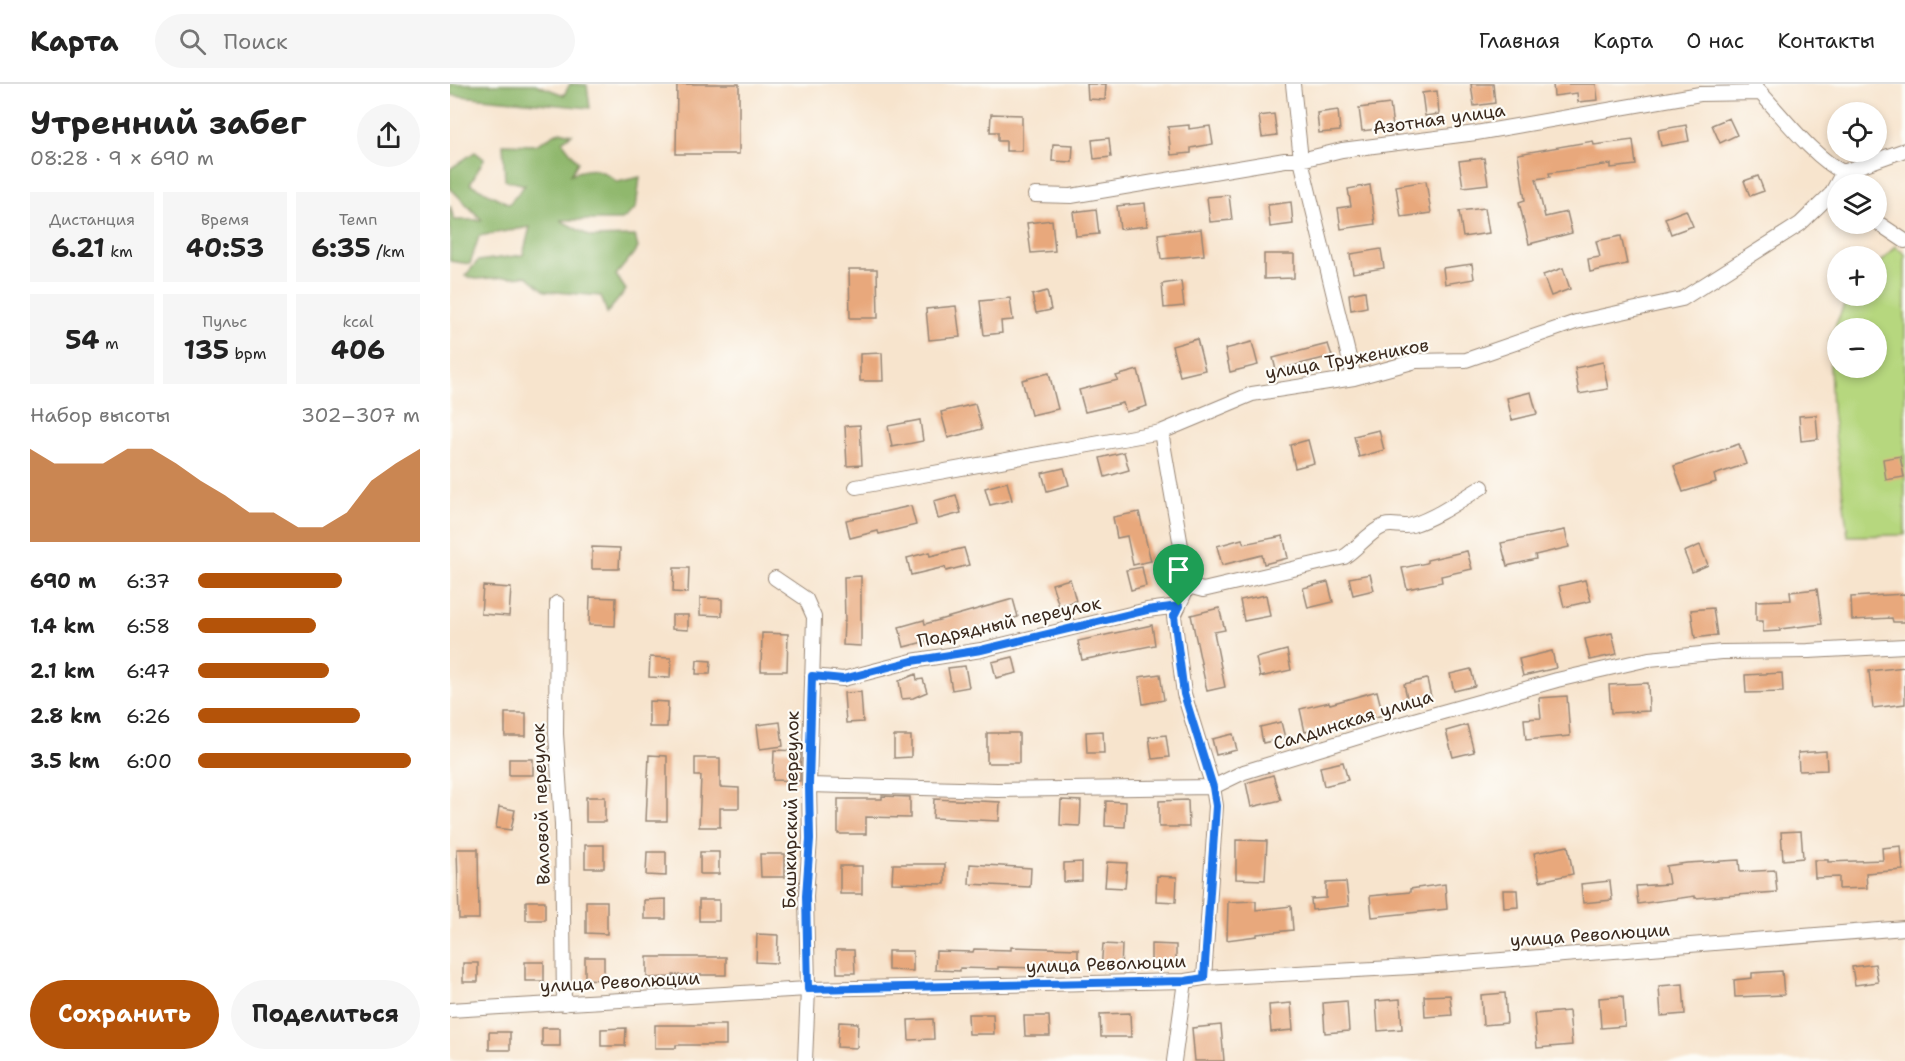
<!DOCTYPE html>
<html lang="ru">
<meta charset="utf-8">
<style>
:root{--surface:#fff;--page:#f6f6f6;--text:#222;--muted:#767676;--line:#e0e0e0;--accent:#b45309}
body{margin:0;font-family:"Shantell Sans",sans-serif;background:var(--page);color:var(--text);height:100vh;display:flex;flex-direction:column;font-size:22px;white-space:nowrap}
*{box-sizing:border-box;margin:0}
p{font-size:20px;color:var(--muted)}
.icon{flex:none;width:33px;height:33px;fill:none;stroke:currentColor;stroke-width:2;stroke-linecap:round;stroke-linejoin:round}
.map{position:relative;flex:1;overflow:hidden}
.sheet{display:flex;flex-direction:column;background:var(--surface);width:450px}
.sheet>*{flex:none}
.controls{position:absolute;left:1377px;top:18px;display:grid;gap:12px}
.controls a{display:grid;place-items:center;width:60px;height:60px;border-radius:50%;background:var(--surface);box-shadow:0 3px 9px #0003;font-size:30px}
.pin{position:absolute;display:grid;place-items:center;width:51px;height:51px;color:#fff;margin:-62px -26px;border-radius:50% 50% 50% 0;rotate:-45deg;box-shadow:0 0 6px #0007}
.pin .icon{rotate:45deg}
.round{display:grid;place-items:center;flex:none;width:63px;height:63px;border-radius:32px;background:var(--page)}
.overview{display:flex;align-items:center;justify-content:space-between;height:102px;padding:0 30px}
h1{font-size:33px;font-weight:700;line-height:45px}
.stats{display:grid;grid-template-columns:repeat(3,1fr);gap:9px;height:102px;padding:6px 30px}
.stats div{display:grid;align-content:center;border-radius:0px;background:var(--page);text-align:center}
.stats b{font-size:26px;font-weight:700}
.stats small{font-size:16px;font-weight:400}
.stats p{font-size:16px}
.chart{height:168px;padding:12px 30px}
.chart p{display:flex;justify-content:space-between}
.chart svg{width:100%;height:108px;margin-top:6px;fill:var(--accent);opacity:.7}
.button{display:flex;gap:12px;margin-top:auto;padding:12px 30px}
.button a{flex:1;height:69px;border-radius:36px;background:var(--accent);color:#fff;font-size:24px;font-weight:700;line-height:69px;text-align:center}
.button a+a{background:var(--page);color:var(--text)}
ul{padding:0 30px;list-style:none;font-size:20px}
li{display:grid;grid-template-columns:96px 72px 1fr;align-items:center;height:45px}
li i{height:15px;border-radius:8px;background:var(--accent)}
header{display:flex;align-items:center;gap:36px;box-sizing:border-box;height:84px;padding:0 30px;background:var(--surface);border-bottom:2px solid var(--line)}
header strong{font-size:28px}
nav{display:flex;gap:33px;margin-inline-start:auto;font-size:21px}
.search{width:420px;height:54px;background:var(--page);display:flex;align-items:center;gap:15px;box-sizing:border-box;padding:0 21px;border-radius:33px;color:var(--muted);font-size:22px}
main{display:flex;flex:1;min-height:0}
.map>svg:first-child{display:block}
.green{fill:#b6d77e;stroke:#78804e;stroke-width:1.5;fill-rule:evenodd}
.forest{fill:#90b86d;stroke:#667146;stroke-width:1.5}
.building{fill:#e8a87c}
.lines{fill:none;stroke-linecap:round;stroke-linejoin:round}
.minor-casing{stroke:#998776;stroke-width:16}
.minor{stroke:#fff;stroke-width:14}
.route-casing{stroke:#fff;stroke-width:12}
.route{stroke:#1a73e8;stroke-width:8}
.labels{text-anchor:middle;stroke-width:4.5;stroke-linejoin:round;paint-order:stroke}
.street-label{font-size:18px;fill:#3b2a1e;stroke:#fdfcf7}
</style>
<header>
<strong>Карта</strong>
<div class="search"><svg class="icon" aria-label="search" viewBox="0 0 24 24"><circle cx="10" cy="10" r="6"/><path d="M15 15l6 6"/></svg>Поиск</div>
<nav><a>Главная</a><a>Карта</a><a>О нас</a><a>Контакты</a></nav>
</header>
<main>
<section class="sheet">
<div class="overview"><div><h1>Утренний забег</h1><p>08:28 · 9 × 690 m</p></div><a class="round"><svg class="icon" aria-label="share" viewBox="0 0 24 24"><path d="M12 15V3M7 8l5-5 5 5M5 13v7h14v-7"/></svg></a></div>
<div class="stats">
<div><p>Дистанция</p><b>6.21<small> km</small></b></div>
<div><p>Время</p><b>40:53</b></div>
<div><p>Темп</p><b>6:35<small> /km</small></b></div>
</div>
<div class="stats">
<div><b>54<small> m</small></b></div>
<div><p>Пульс</p><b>135<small> bpm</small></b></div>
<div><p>kcal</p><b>406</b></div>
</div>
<div class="chart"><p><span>Набор высоты</span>302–307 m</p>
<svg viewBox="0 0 160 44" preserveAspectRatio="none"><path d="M0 44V6L10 12L20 12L30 12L40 6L50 6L60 12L70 19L80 25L90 32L100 32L110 38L120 38L130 32L140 19L150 12L160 6V44z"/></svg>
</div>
<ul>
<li><b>690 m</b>6:37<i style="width:65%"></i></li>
<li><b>1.4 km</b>6:58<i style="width:53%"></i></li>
<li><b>2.1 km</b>6:47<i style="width:59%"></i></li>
<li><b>2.8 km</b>6:26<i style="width:73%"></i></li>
<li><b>3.5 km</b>6:00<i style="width:96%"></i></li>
</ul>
<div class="button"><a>Сохранить</a><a>Поделиться</a></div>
</section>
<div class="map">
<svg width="1455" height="977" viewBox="0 0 1455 977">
<rect width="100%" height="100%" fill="#fdfcf7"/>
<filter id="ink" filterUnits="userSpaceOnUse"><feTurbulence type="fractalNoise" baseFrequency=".0167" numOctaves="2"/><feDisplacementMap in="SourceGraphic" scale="12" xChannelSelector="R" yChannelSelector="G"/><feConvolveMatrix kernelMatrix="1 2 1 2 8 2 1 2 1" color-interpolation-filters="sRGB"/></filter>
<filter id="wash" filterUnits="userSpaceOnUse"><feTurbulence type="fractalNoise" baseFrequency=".008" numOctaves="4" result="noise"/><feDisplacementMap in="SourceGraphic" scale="24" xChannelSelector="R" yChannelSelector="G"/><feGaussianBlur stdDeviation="1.35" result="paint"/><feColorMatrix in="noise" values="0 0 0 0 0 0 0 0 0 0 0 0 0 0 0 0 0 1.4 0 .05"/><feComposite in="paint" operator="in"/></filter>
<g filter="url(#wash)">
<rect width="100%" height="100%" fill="#f7e4cd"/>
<path class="green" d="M 1445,162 L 1455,170 L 1455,451 L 1398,452 L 1382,326 L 1379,257 L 1395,219 L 1401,212 L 1426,212 L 1427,183 ZM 1388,244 L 1426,244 L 1426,284 L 1388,284 Z"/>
<path class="forest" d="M 0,0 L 85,0 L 114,11 L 120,0 L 137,1 L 140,24 L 0,11 Z
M 110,47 L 122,50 L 112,57 L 128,78 L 121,90 C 141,83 150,83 167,98 L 190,93 L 186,124 L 172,136 L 110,136 L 141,153 L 185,152 L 188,164 L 166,191 L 176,206 L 157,229 L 151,212 L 95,207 L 77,192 L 26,195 L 15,192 L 28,177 L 73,171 L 80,143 L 29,152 L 20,180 L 0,177 L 0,121 L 4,136 L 32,136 L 0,104 L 0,85 L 25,68 L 34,75 L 20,100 L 59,120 L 75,101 L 55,96 L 53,60 L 86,61 Z"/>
<g id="blocks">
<path class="building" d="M 227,0 L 289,0 L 289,70 L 226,70 Z
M 637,0 L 656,0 L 655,16 L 638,15 Z
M 1021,0 L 1043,0 L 1045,19 L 1024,22 Z
M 1103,0 L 1146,0 L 1148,16 L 1128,18 L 1127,9 L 1104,12 Z
M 987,7 L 989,30 L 975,32 L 972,9 Z
M 940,20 L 943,43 L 912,47 L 909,24 Z
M 888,26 L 890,47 L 869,49 L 867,29 Z
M 541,30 L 572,31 L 572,67 L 556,67 L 556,57 L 548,57 L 548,48 L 540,48 Z
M 824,30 L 827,51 L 812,53 L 809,32 Z
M 1279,34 L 1287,51 L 1270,59 L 1262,41 Z
M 739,41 L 739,45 L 760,42 L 763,60 L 741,64 L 741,69 L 721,71 L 718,43 Z
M 1236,41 L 1239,57 L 1211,62 L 1208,46 Z
M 659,54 L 661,73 L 644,75 L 642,56 Z
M 1183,56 L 1186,81 L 1161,84 L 1161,80 L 1099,89 L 1100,93 L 1086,95 L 1095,133 L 1117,128 L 1122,149 L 1079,160 L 1069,118 L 1075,116 L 1068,70 L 1143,57 L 1144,61 Z
M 603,60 L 623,61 L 622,78 L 602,77 Z
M 1034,74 L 1038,100 L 1013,103 L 1009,77 Z
M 1308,92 L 1314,107 L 1300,112 L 1294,97 Z
M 976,97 L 981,129 L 951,133 L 946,102 Z
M 920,101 L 925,140 L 891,145 L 888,124 L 901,122 L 898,105 Z
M 779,111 L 782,136 L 760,138 L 757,113 Z
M 841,118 L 843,140 L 820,143 L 818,121 Z
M 695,119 L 697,142 L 670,145 L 667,122 Z
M 1035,124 L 1039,149 L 1013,153 L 1009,127 Z
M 646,125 L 649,150 L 626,152 L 623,128 Z
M 1236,126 L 1243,142 L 1221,150 L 1215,134 Z
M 602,136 L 605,167 L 581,169 L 577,139 Z
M 751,145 L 754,171 L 711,175 L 708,150 Z
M 1171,152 L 1177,180 L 1140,188 L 1138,175 L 1150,173 L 1146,157 Z
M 931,165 L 934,184 L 903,189 L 900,170 Z
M 814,170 L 844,170 L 844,194 L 814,195 Z
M 1022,180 L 1024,195 L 995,200 L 993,184 Z
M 1113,184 L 1120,205 L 1101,212 L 1093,191 Z
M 399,185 L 427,185 L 428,234 L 400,234 Z
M 731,197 L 734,222 L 714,224 L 712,200 Z
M 597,207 L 601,226 L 586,229 L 582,211 Z
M 915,207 L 917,223 L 901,226 L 899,210 Z
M 560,214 L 563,236 L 551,237 L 552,249 L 534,251 L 530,217 Z
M 506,222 L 510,253 L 479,256 L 476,225 Z
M 747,255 L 755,286 L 730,292 L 722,262 Z
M 802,258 L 808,281 L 780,288 L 775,265 Z
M 878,260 L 882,272 L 826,286 L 823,274 Z
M 432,269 L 433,297 L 410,297 L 410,270 Z
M 1153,278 L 1158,305 L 1129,310 L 1125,284 Z
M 688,286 L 697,322 L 676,328 L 673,319 L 635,328 L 629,306 L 668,296 L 666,292 Z
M 599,289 L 608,325 L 581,331 L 572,296 Z
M 1081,308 L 1087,330 L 1062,336 L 1057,314 Z
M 525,320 L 532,345 L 498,354 L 491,328 Z
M 1366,331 L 1368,355 L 1351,357 L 1349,332 Z
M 470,336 L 473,357 L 442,363 L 438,342 Z
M 410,341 L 412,381 L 397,382 L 395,342 Z
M 929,346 L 934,366 L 909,373 L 904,352 Z
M 858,356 L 864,379 L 845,384 L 840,361 Z
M 1289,360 L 1296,380 L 1264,391 L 1266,398 L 1233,408 L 1224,382 Z
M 674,368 L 679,386 L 655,393 L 650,374 Z
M 1450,372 L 1454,393 L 1436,396 L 1433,375 Z
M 614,384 L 619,401 L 597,407 L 592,389 Z
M 557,398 L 562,416 L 540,421 L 535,404 Z
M 506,411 L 511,429 L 488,435 L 484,417 Z
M 461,422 L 466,441 L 429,450 L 428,447 L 400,454 L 396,436 Z
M 689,428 L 701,477 L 683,481 L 677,452 L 667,454 L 663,433 Z
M 1115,446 L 1119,463 L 1085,471 L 1086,475 L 1057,482 L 1051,459 Z
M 833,452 L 838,474 L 814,480 L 812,471 L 772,481 L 767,462 L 792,455 L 794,460 Z
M 1250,461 L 1258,481 L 1242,488 L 1234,468 Z
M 142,463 L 170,464 L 169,485 L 142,485 Z
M 514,464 L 519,481 L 496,487 L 495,483 L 461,491 L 457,474 L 479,468 L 480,472 Z
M 1017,467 L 1022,485 L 991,492 L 992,498 L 957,505 L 952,484 L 977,479 L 977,476 Z
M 692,483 L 696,502 L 681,506 L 676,486 Z
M 224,484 L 239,484 L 238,509 L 223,508 Z
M 920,490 L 924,506 L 903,511 L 899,494 Z
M 411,492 L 411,562 L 393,561 L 394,538 L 395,538 L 394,493 Z
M 620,495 L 626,517 L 609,522 L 602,500 Z
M 1135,496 L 1141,517 L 1114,523 L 1109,502 Z
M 878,498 L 883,518 L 858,524 L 853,504 Z
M 33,502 L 61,504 L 59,532 L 31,530 Z
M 1367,505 L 1372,540 L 1330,545 L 1330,547 L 1313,548 L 1313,537 L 1306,537 L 1306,517 L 1341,516 L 1340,508 Z
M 1455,510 L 1455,538 L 1443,538 L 1442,534 L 1402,536 L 1401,513 Z
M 816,511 L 820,532 L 794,537 L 790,516 Z
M 140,513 L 166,514 L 165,542 L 139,541 Z
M 250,514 L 272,515 L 272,532 L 250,531 Z
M 563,515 L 568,533 L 496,554 L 496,552 L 454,563 L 449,543 L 474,536 L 475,540 Z
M 769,524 L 775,546 L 764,548 L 775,603 L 757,607 L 741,531 Z
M 1263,524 L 1267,551 L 1245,554 L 1241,526 Z
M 222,531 L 238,531 L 238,546 L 222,545 Z
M 702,541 L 705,561 L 632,576 L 628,557 Z
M 312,549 L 338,550 L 337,587 L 311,587 Z
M 1162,549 L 1167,570 L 1140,576 L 1135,555 Z
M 837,566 L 841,586 L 810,593 L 806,574 Z
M 1102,567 L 1106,584 L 1073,592 L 1069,575 Z
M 200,573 L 221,574 L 220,594 L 199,593 Z
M 563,573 L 567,589 L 546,594 L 542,578 Z
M 247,576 L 261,577 L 260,590 L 246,590 Z
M 515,582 L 519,603 L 502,606 L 498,584 Z
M 1455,583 L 1455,620 L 1423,624 L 1419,587 Z
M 1021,585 L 1025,602 L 1004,607 L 1000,590 Z
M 1332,589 L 1333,608 L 1296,609 L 1295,591 Z
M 466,590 L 467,596 L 473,595 L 477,608 L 463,614 L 452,615 L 449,597 Z
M 710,590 L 714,616 L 693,620 L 689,593 Z
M 977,595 L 981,613 L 958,618 L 954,600 Z
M 1198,599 L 1199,627 L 1161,629 L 1159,601 Z
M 927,607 L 933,631 L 903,639 L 903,637 L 855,648 L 850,625 L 879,618 L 880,620 Z
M 411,608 L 413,638 L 396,639 L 394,609 Z
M 1117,612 L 1120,652 L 1076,656 L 1074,635 L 1091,634 L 1089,614 Z
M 199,617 L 218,618 L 217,643 L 199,643 Z
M 55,629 L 76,629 L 76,652 L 55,652 Z
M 330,638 L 333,662 L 310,665 L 307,641 Z
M 831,638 L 835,654 L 813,659 L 810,643 Z
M 1017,641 L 1024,668 L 1003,673 L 996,647 Z
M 653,647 L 654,669 L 637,669 L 636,648 Z
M 537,649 L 569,649 L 569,679 L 537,679 Z
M 783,650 L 787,666 L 766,671 L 762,655 Z
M 716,651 L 719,673 L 702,675 L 699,653 Z
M 444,652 L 461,652 L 461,673 L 444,674 Z
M 324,666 L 351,667 L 350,697 L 323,696 Z
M 1376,667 L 1377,686 L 1349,687 L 1348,669 Z
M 199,671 L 217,672 L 217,737 L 196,737 Z
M 245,674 L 270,674 L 270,703 L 289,704 L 289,724 L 270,724 L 270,743 L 249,743 L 251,692 L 245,692 Z
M 59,675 L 83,675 L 83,691 L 59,691 Z
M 893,678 L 898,696 L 874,702 L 870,683 Z
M 823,691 L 831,716 L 801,723 L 796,699 Z
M 432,712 L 460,713 L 460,734 L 416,733 L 416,750 L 388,750 L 388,715 L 432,715 Z
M 136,713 L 155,713 L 155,738 L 136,738 Z
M 484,715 L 550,718 L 549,737 L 483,734 Z
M 611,716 L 631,717 L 630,742 L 610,741 Z
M 738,716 L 739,743 L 709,743 L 709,717 Z
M 656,717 L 676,718 L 675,743 L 655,742 Z
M 49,723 L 65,726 L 61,746 L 46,744 Z
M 1351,747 L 1353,774 L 1333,776 L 1331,748 Z
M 786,756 L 817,757 L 815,796 L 786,795 Z
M 135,761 L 154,761 L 154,784 L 135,784 Z
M 1118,762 L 1123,790 L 1090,797 L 1084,769 Z
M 1451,762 L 1453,786 L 1416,789 L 1417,804 L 1389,805 L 1389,793 L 1365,794 L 1364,776 L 1378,776 L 1378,778 L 1433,776 L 1432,764 Z
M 7,765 L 28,765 L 29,835 L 9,835 Z
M 197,768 L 216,768 L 216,792 L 196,791 Z
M 250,768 L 269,768 L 269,790 L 250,790 Z
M 310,770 L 335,770 L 335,793 L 311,793 Z
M 1289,776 L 1290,788 L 1325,786 L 1327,808 L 1245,814 L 1245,812 L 1188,820 L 1186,802 L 1219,800 L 1216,782 L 1237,779 Z
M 632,778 L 632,797 L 614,798 L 614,779 Z
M 657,778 L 677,779 L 675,804 L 655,803 Z
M 443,780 L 495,780 L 495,800 L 442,799 Z
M 520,780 L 581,784 L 580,803 L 519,800 Z
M 390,782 L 412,782 L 412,810 L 390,810 Z
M 707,792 L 727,793 L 726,818 L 706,817 Z
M 1160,797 L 1162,816 L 1133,819 L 1131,800 Z
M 896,798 L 899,822 L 862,826 L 861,815 L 876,814 L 876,799 Z
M 995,800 L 997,825 L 922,833 L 920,812 L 960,808 L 960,805 Z
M 1053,806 L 1067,806 L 1068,823 L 1054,824 Z
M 216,815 L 216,835 L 194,835 L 194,816 Z
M 249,816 L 269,816 L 269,837 L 249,837 Z
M 76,817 L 95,817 L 95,836 L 76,836 Z
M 136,817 L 157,817 L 157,850 L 136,849 Z
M 806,817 L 806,826 L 841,822 L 843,846 L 807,850 L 807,852 L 777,856 L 778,818 Z
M 307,850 L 328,851 L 327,879 L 306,878 Z
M 653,860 L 672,861 L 671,886 L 651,885 Z
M 701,860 L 726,861 L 726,880 L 701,879 Z
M 561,863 L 628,865 L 628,885 L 548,883 L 548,885 L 510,884 L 510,887 L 485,886 L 486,867 L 523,868 L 524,865 L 561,866 Z
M 386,866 L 404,866 L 405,889 L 387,889 Z
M 438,867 L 463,867 L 463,887 L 438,886 Z
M 135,873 L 154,873 L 154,896 L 135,895 Z
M 197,873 L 276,873 L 276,891 L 223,891 L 223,893 L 197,894 Z
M 75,878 L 94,878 L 94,897 L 75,897 Z
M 13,879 L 28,879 L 28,898 L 13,898 Z
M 1425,880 L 1428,898 L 1405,901 L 1402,883 Z
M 1332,887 L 1334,911 L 1285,913 L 1284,896 L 1302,894 L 1302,889 Z
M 1233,900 L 1235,930 L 1211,932 L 1209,902 Z
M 1055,909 L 1057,939 L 1033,941 L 1031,911 Z
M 1000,911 L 1002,931 L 975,933 L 974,912 Z
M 1173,912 L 1175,942 L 1151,944 L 1149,914 Z
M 950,915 L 952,945 L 928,947 L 926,917 Z
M 897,917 L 899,947 L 875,949 L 873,919 Z
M 841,919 L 843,946 L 821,948 L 819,921 Z
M 1119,927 L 1122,961 L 1087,964 L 1084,930 Z
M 680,929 L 681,953 L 651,953 L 650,930 Z
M 518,930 L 543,930 L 544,950 L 519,950 Z
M 574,932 L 599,932 L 600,952 L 575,952 Z
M 483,935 L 484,955 L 459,956 L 458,936 Z
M 389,938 L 408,939 L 407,964 L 387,963 Z
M 205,941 L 276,941 L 276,961 L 226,961 L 226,964 L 205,964 Z
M 771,941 L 774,977 L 745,977 L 742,944 Z
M 92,944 L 110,944 L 110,962 L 92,962 Z
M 176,944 L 175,962 L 151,962 L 151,945 Z
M 39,948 L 60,948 L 60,966 L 39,966 Z"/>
</g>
</g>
<g filter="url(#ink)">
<use href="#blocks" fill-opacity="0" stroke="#998776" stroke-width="1.5"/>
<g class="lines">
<defs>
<path id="minor" d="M 843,0 L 851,76 L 904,294
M 1304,2 C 1329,27 1362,73 1393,88
M 585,111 L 621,112 L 835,76 L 851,76 L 892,66 L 1026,49 L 1250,10 L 1310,9
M 1431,141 L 1455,157
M 711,348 L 738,502 L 724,532 L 734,610 L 763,703 L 766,722 L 754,894
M 406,403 L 711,348 L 802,310 L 904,294 L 966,277 L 1016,276 L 1126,238 L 1232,215 L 1350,140 L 1381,110 L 1393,88 L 1455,66
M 325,494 L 356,515 L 364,533 L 359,701 L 360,755 L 356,812 L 358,905 L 355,977
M 738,502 L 753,506 L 894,473 C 908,464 919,448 934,442 C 943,439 953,444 962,441 C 987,433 1009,417 1032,403
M 107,519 L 106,650 L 112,740 L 114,920
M 362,592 L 393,595 L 462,577 L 531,566 L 697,526 L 729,522
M 359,701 L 547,706 L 763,703 L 794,688 L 964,636 L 1107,596 L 1199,575 L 1272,568 L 1358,567 L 1455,562
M 0,926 L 358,905 L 735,897 L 754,894 L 962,883 L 1455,844
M 724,977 L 735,897"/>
</defs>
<use href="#minor" class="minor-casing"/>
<use href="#minor" class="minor"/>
</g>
</g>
<g class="lines" filter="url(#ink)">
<defs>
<path id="route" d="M 729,522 L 724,532 L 734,610 L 763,703 L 766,722 L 754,894 L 735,897 L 358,905 L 356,812 L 360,755 L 359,701 L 362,592 L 393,595 L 462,577 L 531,566 L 697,526 Z"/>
</defs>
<use href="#route" class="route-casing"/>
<use href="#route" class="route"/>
</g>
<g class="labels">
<g class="street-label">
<text transform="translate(989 35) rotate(-8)" y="6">Азотная улица</text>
<text transform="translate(897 275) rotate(-10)" y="6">улица Тружеников</text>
<text transform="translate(559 538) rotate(-12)" y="6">Подрядный переулок</text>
<text transform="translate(903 636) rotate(-17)" y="6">Салдинская улица</text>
<text transform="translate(91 720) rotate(-92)" y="6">Валовой переулок</text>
<text transform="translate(341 726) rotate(-89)" y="6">Башкирский переулок</text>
<text transform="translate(1140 851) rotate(-4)" y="6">улица Революции</text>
<text transform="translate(656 880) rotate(-2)" y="6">улица Революции</text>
<text transform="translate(170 898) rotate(-3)" y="6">улица Революции</text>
</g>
</g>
</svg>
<div class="controls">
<a><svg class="icon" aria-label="locate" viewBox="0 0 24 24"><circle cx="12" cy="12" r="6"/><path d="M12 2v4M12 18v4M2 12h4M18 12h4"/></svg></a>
<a><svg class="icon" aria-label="layers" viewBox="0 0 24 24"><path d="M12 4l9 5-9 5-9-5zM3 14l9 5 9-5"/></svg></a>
<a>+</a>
<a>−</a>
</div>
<div class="pin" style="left:729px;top:522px;background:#1e9e55"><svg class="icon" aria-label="arrive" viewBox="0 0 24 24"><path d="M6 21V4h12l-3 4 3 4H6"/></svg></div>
</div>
</main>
